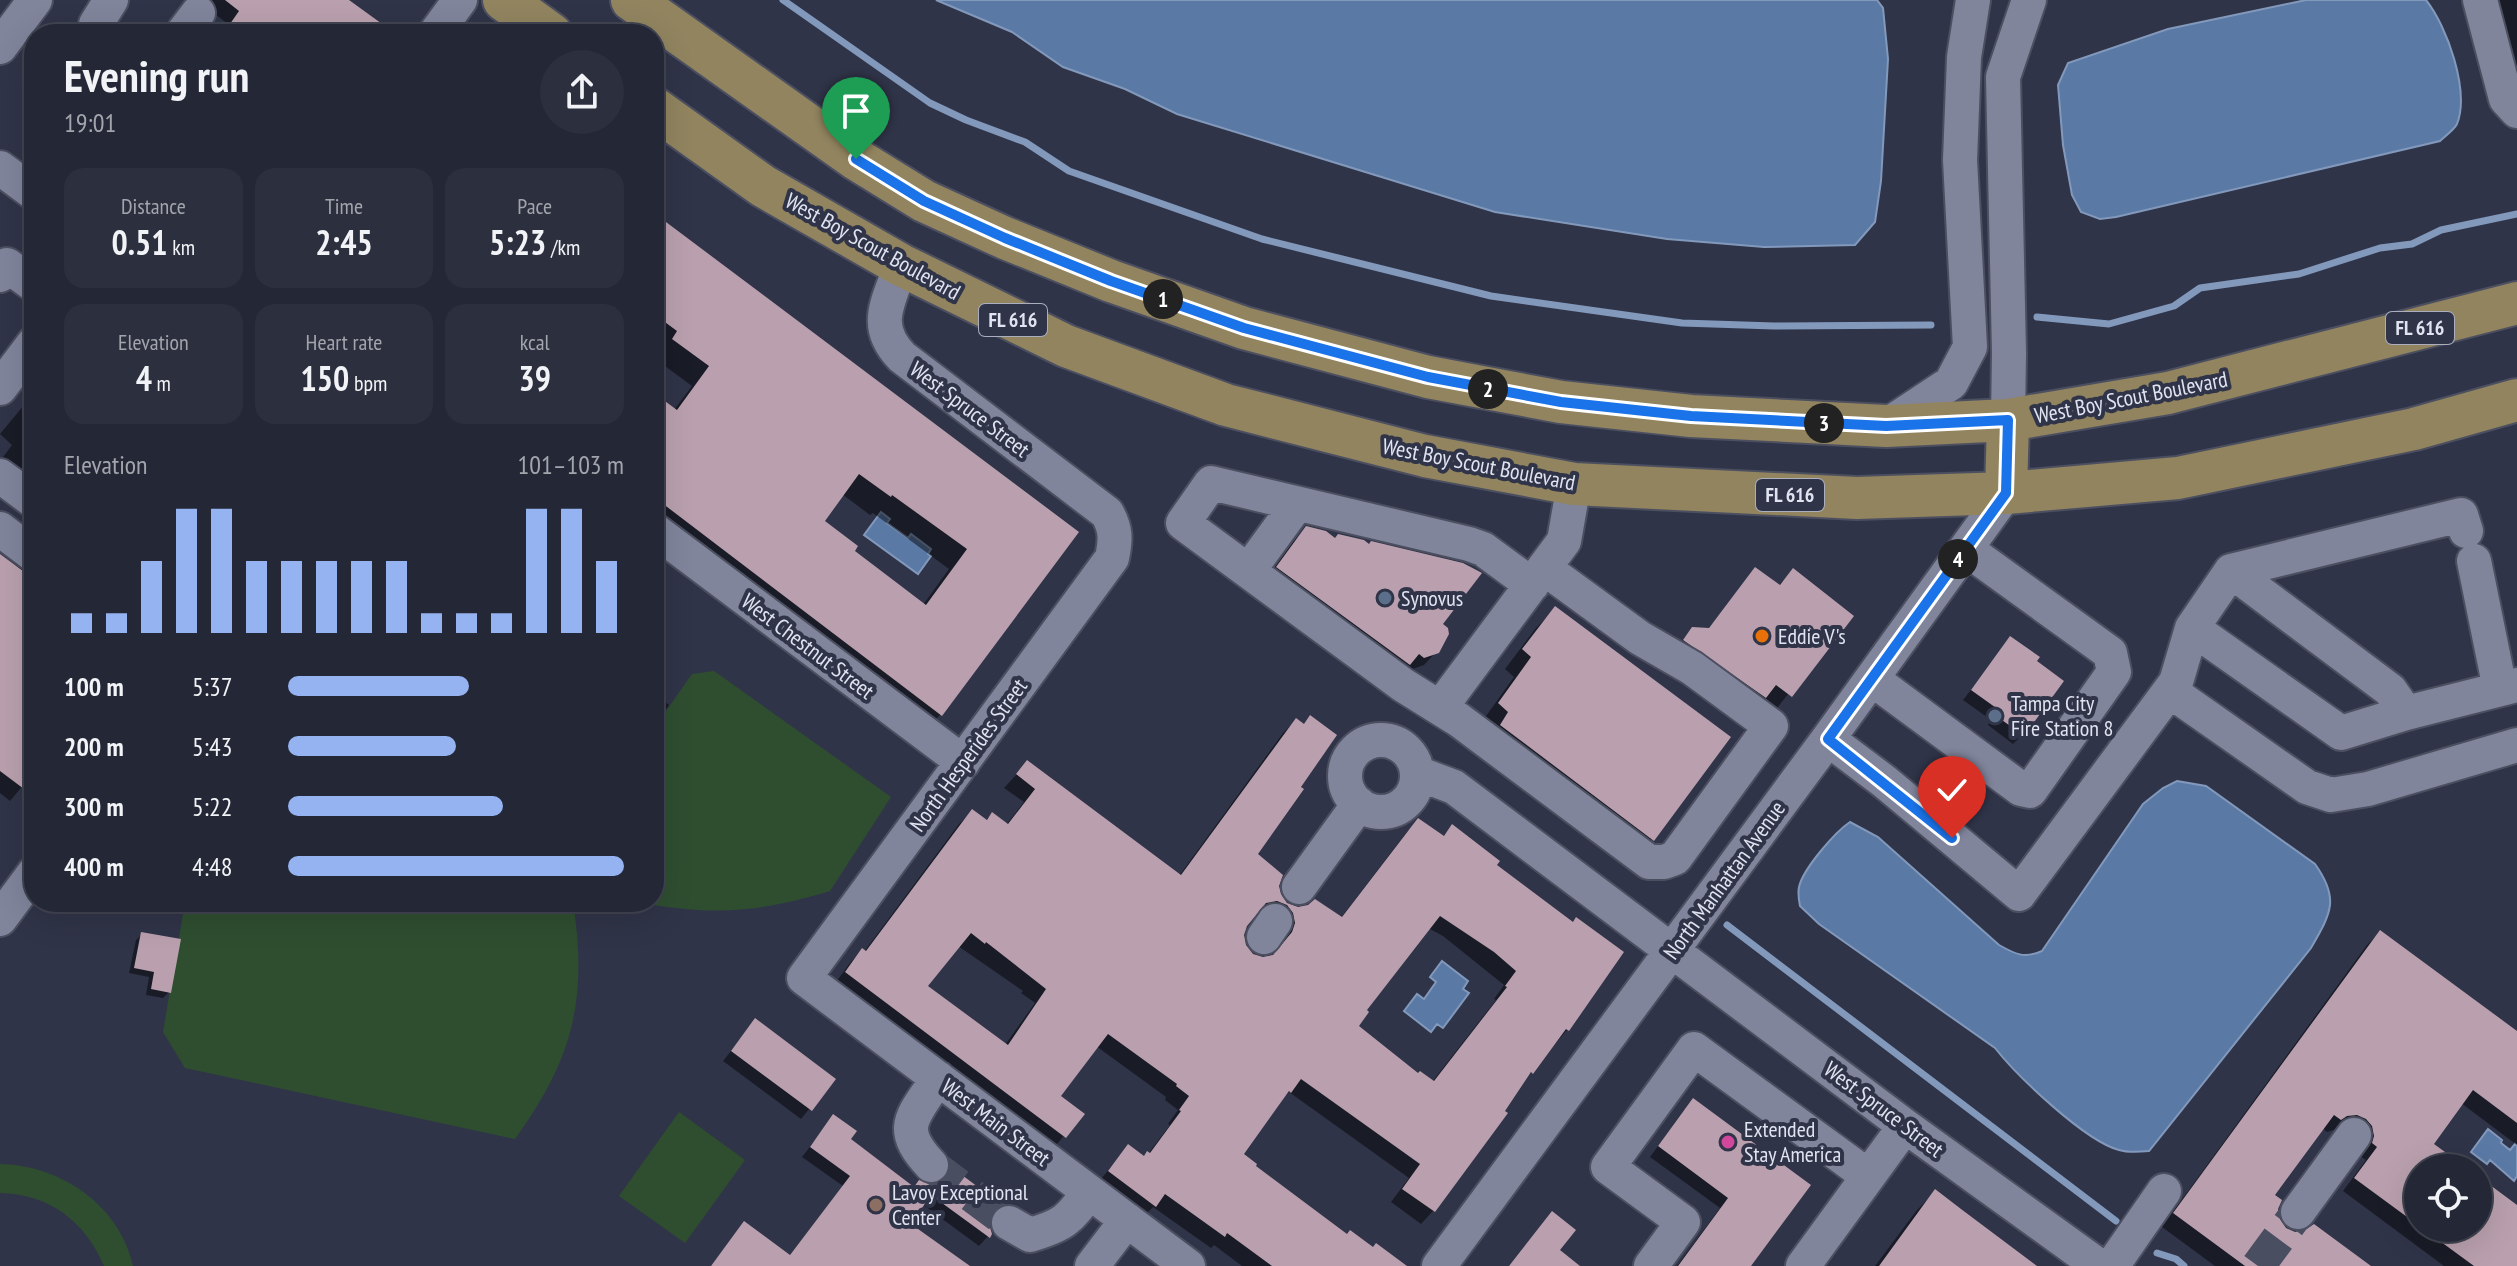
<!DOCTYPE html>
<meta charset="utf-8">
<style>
:root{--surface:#242736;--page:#2c2f3e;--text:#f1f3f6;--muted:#a3a5ad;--line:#414451;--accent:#95b2f1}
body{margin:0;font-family:"PT Sans Narrow",sans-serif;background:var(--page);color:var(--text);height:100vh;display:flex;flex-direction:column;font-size:30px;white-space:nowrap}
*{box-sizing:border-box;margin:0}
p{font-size:26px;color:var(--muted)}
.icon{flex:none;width:44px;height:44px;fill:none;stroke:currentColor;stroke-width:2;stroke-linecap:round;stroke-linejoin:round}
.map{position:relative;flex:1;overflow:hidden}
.panel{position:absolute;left:24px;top:24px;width:640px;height:888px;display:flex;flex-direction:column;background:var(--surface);border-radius:32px;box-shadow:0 8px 32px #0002,0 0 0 2px var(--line)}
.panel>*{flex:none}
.fabs{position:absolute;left:2404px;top:1154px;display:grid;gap:16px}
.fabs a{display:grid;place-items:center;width:88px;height:88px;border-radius:50%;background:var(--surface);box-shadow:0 8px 32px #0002,0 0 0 2px var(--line);font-size:40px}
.pin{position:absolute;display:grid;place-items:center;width:68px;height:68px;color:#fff;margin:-82px -34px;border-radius:50% 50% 50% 0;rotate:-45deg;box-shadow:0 0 8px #0007}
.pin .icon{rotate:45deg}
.km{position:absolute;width:40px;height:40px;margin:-20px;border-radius:50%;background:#222;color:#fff;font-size:22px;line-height:40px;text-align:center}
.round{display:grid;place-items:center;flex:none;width:84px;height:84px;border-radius:42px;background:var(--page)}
.head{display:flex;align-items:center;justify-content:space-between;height:136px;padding:0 40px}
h1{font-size:44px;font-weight:800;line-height:60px}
.metrics{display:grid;grid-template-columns:repeat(3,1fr);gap:12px;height:136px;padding:8px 40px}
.metrics div{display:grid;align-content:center;border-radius:20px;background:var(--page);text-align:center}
.metrics b{font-size:34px;font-weight:800}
.metrics small{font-size:22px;font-weight:400}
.metrics p{font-size:22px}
.chart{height:224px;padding:16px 40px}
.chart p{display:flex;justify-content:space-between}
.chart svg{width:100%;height:144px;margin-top:8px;stroke:var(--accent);stroke-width:6}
ul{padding:0 40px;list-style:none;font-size:26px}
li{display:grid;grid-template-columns:128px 96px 1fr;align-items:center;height:60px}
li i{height:20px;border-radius:10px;background:var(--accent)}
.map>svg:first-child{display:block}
.green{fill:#2f4e30}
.water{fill:#5a79a5;stroke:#8299bc;stroke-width:2}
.shadow{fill:#0007;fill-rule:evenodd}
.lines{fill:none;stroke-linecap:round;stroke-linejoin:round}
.stream{stroke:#8299bc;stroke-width:7}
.building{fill:#baa0ae;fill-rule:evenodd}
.minor-tunnel{stroke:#4a4e61;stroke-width:34;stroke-dasharray:34 17;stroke-linecap:butt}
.minor-casing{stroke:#4c4f60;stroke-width:38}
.major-casing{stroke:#4c4f60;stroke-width:46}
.minor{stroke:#80859c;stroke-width:34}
.major{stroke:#91845f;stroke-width:42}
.route-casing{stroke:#fff;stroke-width:16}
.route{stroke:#1a73e8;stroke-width:10}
.service-dot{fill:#5c6f8a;stroke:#303448;stroke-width:3}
.food-dot{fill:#e8710a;stroke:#303448;stroke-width:3}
.hotel-dot{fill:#d1479c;stroke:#303448;stroke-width:3}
.education-dot{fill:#8d6e63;stroke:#303448;stroke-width:3}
.labels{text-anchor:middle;stroke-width:8;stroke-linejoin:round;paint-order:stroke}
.shield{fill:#303448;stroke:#abaebe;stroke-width:2}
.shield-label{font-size:20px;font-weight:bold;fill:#e0e3f0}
.street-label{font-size:22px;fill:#e0e3f0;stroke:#303448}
.poi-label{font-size:22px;fill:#e0e3f0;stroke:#303448;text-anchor:start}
</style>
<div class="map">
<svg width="2517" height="1266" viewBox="0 0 2517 1266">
<rect width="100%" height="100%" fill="#303448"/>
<path class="green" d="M 714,671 L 891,797 L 830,891 C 757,913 712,916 637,902 L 654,902 L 654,728 L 692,674 Z
M 185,902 L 573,902 C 588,999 573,1059 515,1139 L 185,1068 L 163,1032 Z
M 679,1112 L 745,1160 L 685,1243 L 619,1196 Z
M 0,1164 C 60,1165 120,1205 133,1266 L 104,1266 C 85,1221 49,1194 0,1193 Z"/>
<path class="water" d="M 936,0 L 1877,0 L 1883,8 L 1888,59 L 1881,181 L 1875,222 L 1855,245 L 1764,247 L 1667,239 L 1495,212 L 1177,114 L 1125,89 L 1063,67 L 1012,32 Z
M 2306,0 L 2426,0 C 2447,26 2470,91 2457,124 C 2454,130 2445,136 2440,141 L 2116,217 L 2100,219 L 2081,212 L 2072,195 L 2063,145 L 2058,85 L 2068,63 L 2168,29 Z
M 881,512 L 890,519 L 887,523 L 908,538 L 911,534 L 931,549 L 928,554 L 931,556 L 918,574 L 864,535 Z
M 2177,781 L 2206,786 L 2315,864 C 2340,899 2331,913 2311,948 L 2149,1151 C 2139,1152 2129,1153 2119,1150 C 2085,1141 2017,1076 1995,1048 L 1819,924 L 1800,906 C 1799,901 1798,892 1799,887 C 1803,869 1835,832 1850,822 L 1878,837 L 1999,945 C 2015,954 2024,959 2042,951 L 2143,804 L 2163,788 Z
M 1442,961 L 1468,981 L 1463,989 L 1469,993 L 1443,1028 L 1437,1024 L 1431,1032 L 1404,1011 L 1417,994 L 1424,999 L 1436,982 L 1430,977 Z
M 2488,1129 L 2502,1140 L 2501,1143 L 2510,1150 L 2515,1144 L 2517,1146 L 2517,1176 L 2514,1181 L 2490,1160 L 2487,1164 L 2471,1152 Z"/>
<path class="shadow" d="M 196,0 L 345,0 L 392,34 L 221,34 L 228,24 Z
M 2484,0 L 2517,0 L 2517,97 Z
M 654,216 L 1076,533 L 940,715 L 921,733 L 654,530 L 654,396 L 674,410 L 692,386 L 654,358 L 660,351 L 654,346 ZM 842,494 L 870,515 L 873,513 L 949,569 L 923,605 L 852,552 L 822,521 Z
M 34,393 L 34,489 L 0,461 L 12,445 L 0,434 Z
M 1307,528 L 1437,651 L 1424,665 L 1410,670 L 1265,580 L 1294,541 Z
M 0,557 L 34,576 L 34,772 L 10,801 L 0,793 Z
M 1756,570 L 1778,586 L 1793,571 L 1851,616 L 1777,708 L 1763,697 L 1752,709 L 1680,643 L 1693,629 L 1707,630 Z
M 1555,609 L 1652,839 L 1634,858 L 1481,723 L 1514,677 L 1505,669 L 1536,628 Z
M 2011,639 L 2022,735 L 2013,744 L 1988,725 L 1991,720 L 1963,700 Z
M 658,697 L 669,705 L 654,726 L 654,702 Z
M 1296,720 L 1256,854 L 1277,886 L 1285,904 L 1340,919 L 1406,833 L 1419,820 L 1442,838 L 1453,827 L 1494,866 L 1567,1030 L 1522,1083 L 1502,1111 L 1505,1113 L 1433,1211 L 1421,1224 L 1391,1202 L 1409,1178 L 1289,1092 L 1278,1103 L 1241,1154 L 1254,1167 L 1346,1237 L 1394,1266 L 1242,1266 L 1214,1245 L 1211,1248 L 1153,1207 L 1142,1218 L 1097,1184 L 1128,1146 L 1143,1158 L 1148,1154 L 1170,1125 L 1168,1124 L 1178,1110 L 1165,1100 L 1166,1097 L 1096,1046 L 1058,1096 L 1082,1114 L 1052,1150 L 833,986 L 850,963 L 862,950 L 864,952 L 959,824 L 972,812 L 985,821 L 992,814 L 1006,825 L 1024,802 L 1004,788 L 1027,763 L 1179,876 L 1283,733 ZM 1264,913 L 1283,938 L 1272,957 L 1261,959 L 1251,955 L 1244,946 L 1242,934 L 1253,915 ZM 1428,928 L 1443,936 L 1504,985 L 1494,999 L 1496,1000 L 1432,1082 L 1418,1075 L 1356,1026 L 1365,1010 ZM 958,946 L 1023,991 L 1021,993 L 1035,1003 L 1005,1045 L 926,986 Z
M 2380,932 L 2517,1033 L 2517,1145 L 2461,1103 L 2431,1144 L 2464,1168 L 2418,1168 L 2418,1228 L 2478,1228 L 2478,1179 L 2517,1207 L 2517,1266 L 2444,1266 L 2343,1191 L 2366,1160 L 2360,1156 L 2362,1150 L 2343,1127 L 2327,1132 L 2322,1128 L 2272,1195 L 2284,1229 L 2368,1266 L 2215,1266 L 2162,1227 L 2367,945 Z
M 142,934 L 169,992 L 163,998 L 146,995 L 149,977 L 129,973 L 136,940 Z
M 755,1021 L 833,1080 L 801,1119 L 723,1061 Z
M 1684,1110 L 1808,1186 L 1749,1266 L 1677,1266 L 1720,1208 L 1650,1157 Z
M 833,1117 L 848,1139 L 913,1189 L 941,1184 L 942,1177 L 951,1168 L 989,1215 L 987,1224 L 990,1234 L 979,1246 L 922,1204 L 908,1224 L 966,1266 L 711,1266 L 744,1223 L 789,1256 L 843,1186 L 802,1157 Z
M 1936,1191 L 2034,1266 L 1875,1266 L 1917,1210 Z"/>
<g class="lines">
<path class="stream" d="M 783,0 L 930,103 L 966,120 L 1025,142 L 1069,171 L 1262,239 L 1491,296 L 1682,323 L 1774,326 L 1931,325
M 2037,317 L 2109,324 L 2174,306 L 2200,288 L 2299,274 L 2380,248 L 2412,244 L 2441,230 L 2517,214
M 1727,925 L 2116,1221
M 2157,1253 L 2176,1259 L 2184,1266"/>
</g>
<path class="building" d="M 225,0 L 349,0 L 396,34 L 223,34 L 239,11 Z
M 654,213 L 1079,532 L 942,716 L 654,497 L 654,393 L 677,410 L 709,366 L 672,339 L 677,331 L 654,314 ZM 859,474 L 891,497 L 892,495 L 967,549 L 926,605 L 855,551 L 858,546 L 825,521 Z
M 1306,526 L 1326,531 L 1335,538 L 1338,534 L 1364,540 L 1369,544 L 1371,541 L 1463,563 L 1482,573 L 1443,624 L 1448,628 L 1449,634 L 1439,653 L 1424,658 L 1419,654 L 1410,665 L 1276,567 Z
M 0,554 L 23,571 L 34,575 L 34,776 L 24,789 L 0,771 Z
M 1755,567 L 1780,585 L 1793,568 L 1854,616 L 1792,697 L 1776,685 L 1766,698 L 1683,640 L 1692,627 L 1709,628 Z
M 1555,606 L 1731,737 L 1654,841 L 1500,725 L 1508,712 L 1498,703 L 1531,657 L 1522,649 Z
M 2010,636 L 2040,657 L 2037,661 L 2064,681 L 2024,736 L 1995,715 L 1999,710 L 1971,690 Z
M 1310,715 L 1337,735 L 1301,787 L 1304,789 L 1258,854 L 1283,875 L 1279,886 L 1281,894 L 1287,903 L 1298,907 L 1308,905 L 1315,899 L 1342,917 L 1418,818 L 1444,836 L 1452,824 L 1500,861 L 1497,865 L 1573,922 L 1576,917 L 1624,952 L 1569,1031 L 1566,1029 L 1533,1074 L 1531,1072 L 1505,1111 L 1508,1113 L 1435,1212 L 1402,1189 L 1420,1164 L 1301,1079 L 1291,1093 L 1289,1091 L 1244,1154 L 1257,1164 L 1256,1166 L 1347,1234 L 1350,1230 L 1373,1247 L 1376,1243 L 1407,1266 L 1272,1266 L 1227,1233 L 1225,1237 L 1165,1194 L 1156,1207 L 1108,1171 L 1128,1144 L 1144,1156 L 1147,1151 L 1150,1153 L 1181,1111 L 1179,1110 L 1189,1096 L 1176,1086 L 1177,1084 L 1108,1034 L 1061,1096 L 1085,1114 L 1066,1138 L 845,972 L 862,948 L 866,951 L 972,809 L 987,820 L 992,812 L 1008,824 L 1035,789 L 1016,774 L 1027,760 L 1181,875 L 1296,718 L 1304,724 ZM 1277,901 L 1287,905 L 1293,913 L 1295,923 L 1292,932 L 1273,955 L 1263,957 L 1253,954 L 1246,945 L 1244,935 L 1247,926 L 1266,903 ZM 1440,916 L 1494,952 L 1516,971 L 1505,986 L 1507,987 L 1434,1081 L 1420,1071 L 1418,1073 L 1359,1026 L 1369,1012 L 1367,1010 ZM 971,933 L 985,944 L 986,942 L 1046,989 L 1008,1045 L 928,986 Z
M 2380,930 L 2517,1031 L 2517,1123 L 2473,1090 L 2434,1144 L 2467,1168 L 2418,1168 L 2418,1225 L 2354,1178 L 2377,1147 L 2372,1143 L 2374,1136 L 2372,1126 L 2366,1119 L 2357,1115 L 2347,1116 L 2341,1120 L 2334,1115 L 2275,1195 L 2282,1200 L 2278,1209 L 2280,1219 L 2286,1228 L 2295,1232 L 2305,1230 L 2314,1224 L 2371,1266 L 2245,1266 L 2173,1213 Z
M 141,932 L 181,939 L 171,993 L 151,989 L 154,972 L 134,968 Z
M 755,1018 L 836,1079 L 812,1111 L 731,1051 Z
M 1693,1098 L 1811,1185 L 1751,1266 L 1678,1266 L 1728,1198 L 1658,1146 Z
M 833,1114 L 857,1131 L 851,1139 L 914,1187 L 919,1180 L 934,1185 L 943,1181 L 949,1172 L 950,1166 L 1002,1205 L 991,1214 L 989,1224 L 992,1234 L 990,1238 L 931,1195 L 911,1224 L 970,1266 L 711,1266 L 744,1221 L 790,1255 L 850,1176 L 810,1147 Z
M 2478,1176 L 2517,1205 L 2517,1266 L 2474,1266 L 2422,1228 L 2478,1228 Z
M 1935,1189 L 1961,1209 L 2037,1266 L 1879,1266 Z
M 1552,1211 L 1576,1230 L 1560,1250 L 1580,1266 L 1509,1266 Z"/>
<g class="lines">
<path class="minor-tunnel" d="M 931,1165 L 1009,1223
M 2258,1266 L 2298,1212"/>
<defs>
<path id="minor" d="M 2480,0 L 2506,99 L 2517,111
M 96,24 L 111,0
M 182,34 L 198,13
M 435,34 L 460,0
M 0,47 L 35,0
M 0,168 L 34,193
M 901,265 C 889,302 871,325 902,357 L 1107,513 C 1116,529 1116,539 1112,558 L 804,978 L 1188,1266
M 0,275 L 7,265 L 34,285
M 0,388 L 34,343
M 2008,420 L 2009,353 L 2003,77 L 2029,0
M 1886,426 L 1951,383 L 1970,347 L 1960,160 L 1964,57 L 1973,0
M 0,476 L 34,501
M 0,529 L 34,555
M 654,530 L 963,762
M 2474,561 L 2500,689
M 1249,570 L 1297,504
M 2231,571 L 2390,690 L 2406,713
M 1532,585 L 1483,549 L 1469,544 L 1211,483 L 1183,523 L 1403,685 L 1459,720 L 1649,862 L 1664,862 L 1675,858 L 1771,726 L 1692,668 L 1640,638 L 1544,568
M 2192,628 L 2341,733 L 2406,713 L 2517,685
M 1872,679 L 2021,789 L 2030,791 L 2114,672 L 2110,653 L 1966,549
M 2170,691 L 2307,787 L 2331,795 L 2368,789 L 2517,745
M 1440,708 L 1564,541 L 1574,484
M 1828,739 L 1885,782 L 2019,894 L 2176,682 L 2192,628 L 2231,571 L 2461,515 L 2466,531
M1345 776a36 36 0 1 1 72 0a36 36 0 1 1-72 0Z
M 1417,773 L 1454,787 L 1905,1126 L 2099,1266
M 1299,887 L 1359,804
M 0,919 L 34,873
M 1264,937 L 1275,921
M 931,1165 C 895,1127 914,1116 938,1078
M 2298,1212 L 2354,1135
M 1009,1223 L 1030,1235 C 1064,1225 1069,1220 1089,1192
M 1092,1266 L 1127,1220
M 1439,1266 L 1828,739 L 2006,493
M 1651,1266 L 1683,1222 L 1608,1167 L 1694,1049 L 1868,1176
M 1803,1266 L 1905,1126
M 2112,1266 L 2164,1191"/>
<path id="major" d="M 504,0 L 551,34
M 632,0 L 856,159 L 924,201 L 1005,238 L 1111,281 L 1244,328 L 1428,377 L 1561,402 L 1691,416 L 1886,426 L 2008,420 L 2168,393 L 2517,303
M 654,108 L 763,186 L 901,265 L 1066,346 L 1226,405 L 1425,456 L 1574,484 L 1857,498 L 2006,493 L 2178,478 L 2414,429 L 2517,400
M 2006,493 L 2008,420"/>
</defs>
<use href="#minor" class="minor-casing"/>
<use href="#major" class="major-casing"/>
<use href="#minor" class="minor"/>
<use href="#major" class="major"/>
</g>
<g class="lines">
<defs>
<path id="route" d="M 856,159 L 924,201 L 1005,238 L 1111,281 L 1244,328 L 1428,377 L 1561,402 L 1691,416 L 1886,426 L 2008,420 L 2006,493 L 1828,739 L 1952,838"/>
</defs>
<use href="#route" class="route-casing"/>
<use href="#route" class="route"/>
</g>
<g class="service-dot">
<circle cx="1385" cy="598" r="8"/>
<circle cx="1995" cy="716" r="8"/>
</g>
<circle class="food-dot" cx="1762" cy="636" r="8"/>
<circle class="hotel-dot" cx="1728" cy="1142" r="8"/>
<circle class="education-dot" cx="876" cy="1205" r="8"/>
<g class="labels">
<g class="shield">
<rect x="979" y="304" width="68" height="32" rx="6"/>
<rect x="2386" y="312" width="68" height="32" rx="6"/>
<rect x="1756" y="479" width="68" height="32" rx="6"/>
</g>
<g class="shield-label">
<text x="1013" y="327">FL 616</text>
<text x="2420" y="335">FL 616</text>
<text x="1790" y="502">FL 616</text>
</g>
<g class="street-label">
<text transform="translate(873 246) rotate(29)" y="8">West Boy Scout Boulevard</text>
<text transform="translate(2131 397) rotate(-11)" y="8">West Boy Scout Boulevard</text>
<text transform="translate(970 409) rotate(37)" y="8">West Spruce Street</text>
<text transform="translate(1479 464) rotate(11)" y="8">West Boy Scout Boulevard</text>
<text transform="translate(808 646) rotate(37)" y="8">West Chestnut Street</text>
<text transform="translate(968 755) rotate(-54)" y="8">North Hesperides Street</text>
<text transform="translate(1724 880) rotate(-54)" y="8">North Manhattan Avenue</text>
<text transform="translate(1884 1109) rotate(37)" y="8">West Spruce Street</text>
<text transform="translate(996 1122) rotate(37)" y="8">West Main Street</text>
</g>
<g class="poi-label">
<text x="1401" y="606">Synovus</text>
<text x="1778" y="644">Eddie V's</text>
<text x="2011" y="711">Tampa City<tspan x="2011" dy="25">Fire Station 8</tspan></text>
<text x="1744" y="1137">Extended<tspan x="1744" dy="25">Stay America</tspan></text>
<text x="892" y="1200">Lavoy Exceptional<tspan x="892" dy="25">Center</tspan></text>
</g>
</g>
</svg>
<div class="fabs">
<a><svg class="icon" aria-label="locate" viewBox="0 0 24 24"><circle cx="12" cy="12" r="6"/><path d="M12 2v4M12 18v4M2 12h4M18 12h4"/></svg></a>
</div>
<div class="pin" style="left:856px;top:159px;background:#1e9e55"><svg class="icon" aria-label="arrive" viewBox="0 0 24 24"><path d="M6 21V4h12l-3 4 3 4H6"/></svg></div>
<div class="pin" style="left:1952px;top:838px;background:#d93025"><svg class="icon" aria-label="check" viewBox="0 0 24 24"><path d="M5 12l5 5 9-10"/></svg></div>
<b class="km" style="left:1163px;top:299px">1</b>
<b class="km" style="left:1488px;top:389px">2</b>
<b class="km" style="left:1824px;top:423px">3</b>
<b class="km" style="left:1958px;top:559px">4</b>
<section class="panel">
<div class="head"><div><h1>Evening run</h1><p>19:01</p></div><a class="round"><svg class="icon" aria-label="share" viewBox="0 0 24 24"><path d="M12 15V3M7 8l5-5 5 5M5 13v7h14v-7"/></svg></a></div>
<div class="metrics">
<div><p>Distance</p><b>0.51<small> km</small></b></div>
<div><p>Time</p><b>2:45</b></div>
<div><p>Pace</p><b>5:23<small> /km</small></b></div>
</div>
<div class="metrics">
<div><p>Elevation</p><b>4<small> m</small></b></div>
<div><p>Heart rate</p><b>150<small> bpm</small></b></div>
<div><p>kcal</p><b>39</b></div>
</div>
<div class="chart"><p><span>Elevation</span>101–103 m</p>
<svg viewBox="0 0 160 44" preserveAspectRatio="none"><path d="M5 44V38M15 44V38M25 44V22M35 44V6M45 44V6M55 44V22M65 44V22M75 44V22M85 44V22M95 44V22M105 44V38M115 44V38M125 44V38M135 44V6M145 44V6M155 44V22"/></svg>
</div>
<ul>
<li><b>100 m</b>5:37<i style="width:54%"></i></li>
<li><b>200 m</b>5:43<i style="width:50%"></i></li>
<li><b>300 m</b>5:22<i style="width:64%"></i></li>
<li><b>400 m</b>4:48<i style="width:100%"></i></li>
</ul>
</section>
</div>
